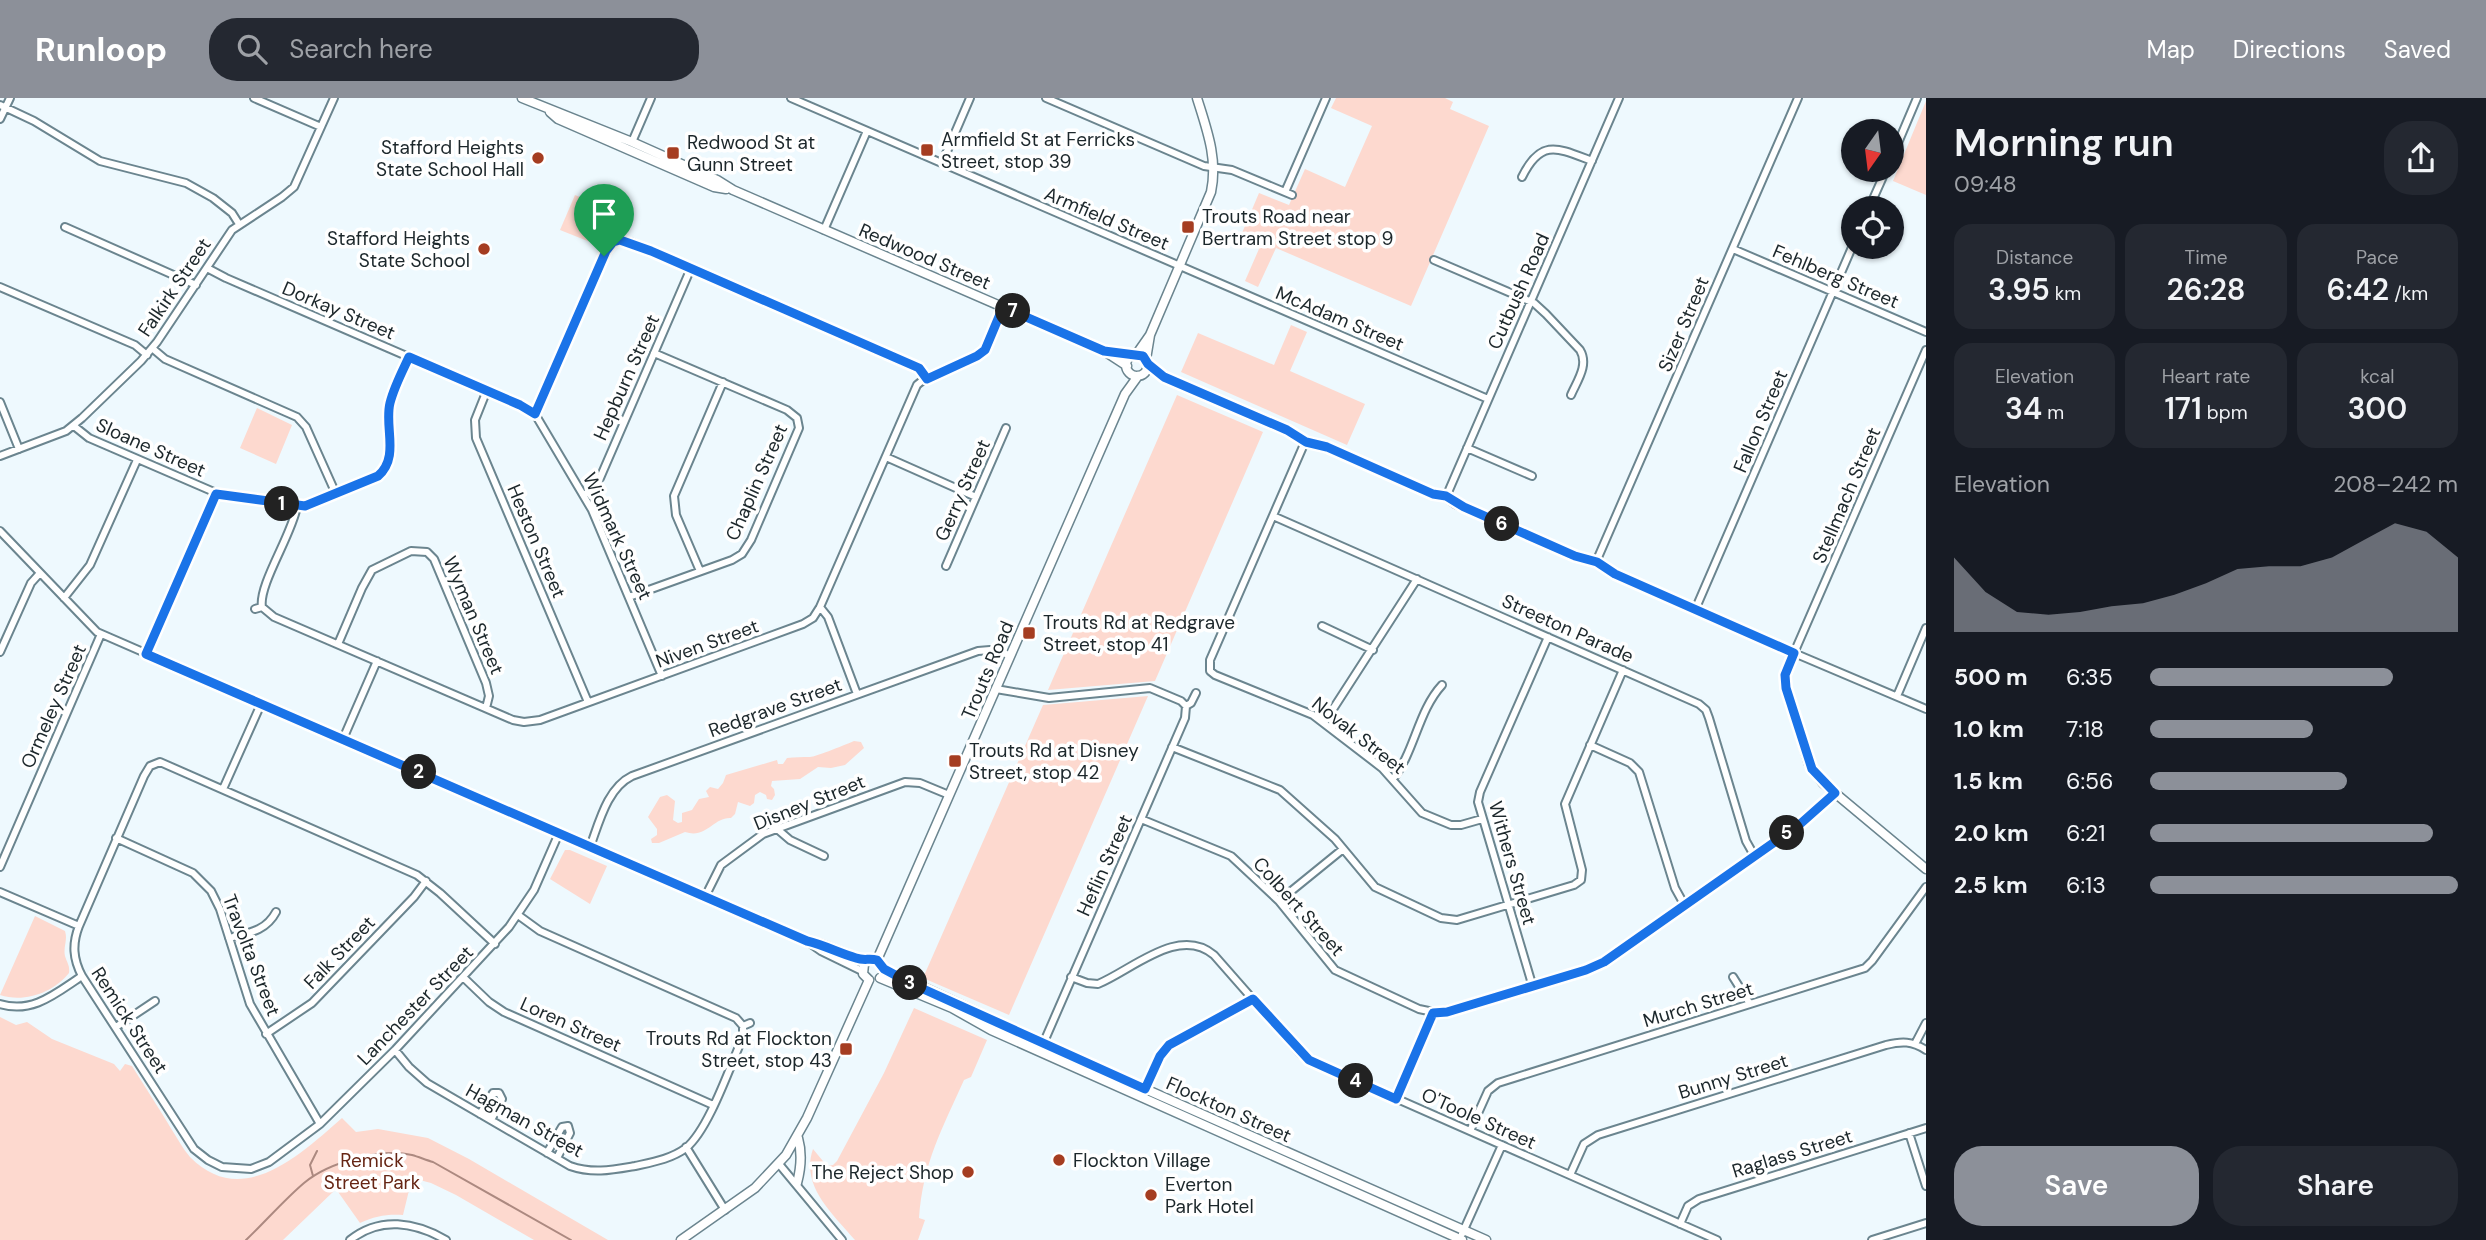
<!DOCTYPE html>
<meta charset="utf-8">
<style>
:root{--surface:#171b24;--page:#242831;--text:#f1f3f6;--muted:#9ea1a6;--accent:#8c9099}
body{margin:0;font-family:"DM Sans",sans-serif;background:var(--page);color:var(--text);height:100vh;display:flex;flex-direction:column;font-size:26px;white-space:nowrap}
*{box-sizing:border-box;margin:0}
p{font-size:23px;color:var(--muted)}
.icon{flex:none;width:38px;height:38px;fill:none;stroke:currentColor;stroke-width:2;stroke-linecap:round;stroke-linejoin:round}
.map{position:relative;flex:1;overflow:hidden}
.sheet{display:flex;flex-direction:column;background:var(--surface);width:560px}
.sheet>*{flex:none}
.needle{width:46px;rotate:194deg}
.buttons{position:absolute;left:1841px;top:21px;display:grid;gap:14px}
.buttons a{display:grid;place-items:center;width:63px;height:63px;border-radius:50%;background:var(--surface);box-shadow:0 2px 5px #0004;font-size:35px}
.pin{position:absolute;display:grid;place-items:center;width:60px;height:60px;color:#fff;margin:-72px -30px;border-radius:50% 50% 50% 0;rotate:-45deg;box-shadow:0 0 7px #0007}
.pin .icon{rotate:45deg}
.km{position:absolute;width:35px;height:35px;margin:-18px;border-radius:50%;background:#222;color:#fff;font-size:19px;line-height:35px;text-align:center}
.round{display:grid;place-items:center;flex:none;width:74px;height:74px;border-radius:28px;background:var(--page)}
.head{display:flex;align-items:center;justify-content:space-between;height:119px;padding:0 28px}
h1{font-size:38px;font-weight:600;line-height:52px}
.metrics{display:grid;grid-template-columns:repeat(3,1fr);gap:10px;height:119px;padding:7px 28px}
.metrics div{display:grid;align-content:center;border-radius:18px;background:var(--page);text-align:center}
.metrics b{font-size:30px;font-weight:600}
.metrics small{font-size:19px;font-weight:400}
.metrics p{font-size:19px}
.chart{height:196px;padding:14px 28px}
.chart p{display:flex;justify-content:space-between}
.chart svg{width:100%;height:126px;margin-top:7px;fill:var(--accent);opacity:.7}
.primary-button{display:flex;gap:14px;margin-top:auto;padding:14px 28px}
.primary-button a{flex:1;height:80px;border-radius:28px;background:var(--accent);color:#fff;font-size:28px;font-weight:600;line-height:80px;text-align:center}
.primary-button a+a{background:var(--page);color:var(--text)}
ul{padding:0 28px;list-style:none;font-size:23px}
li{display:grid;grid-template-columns:112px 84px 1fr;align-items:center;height:52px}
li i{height:18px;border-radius:9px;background:var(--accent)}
header{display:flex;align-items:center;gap:42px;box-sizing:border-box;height:98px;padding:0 35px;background:var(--accent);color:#fff}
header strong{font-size:33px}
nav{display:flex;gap:38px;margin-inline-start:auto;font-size:24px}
.search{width:490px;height:63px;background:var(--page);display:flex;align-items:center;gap:18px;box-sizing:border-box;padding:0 24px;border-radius:28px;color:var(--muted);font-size:26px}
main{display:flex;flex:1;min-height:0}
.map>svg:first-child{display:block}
.green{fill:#fdd9cf}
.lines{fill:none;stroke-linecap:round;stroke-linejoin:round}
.stream{stroke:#ac8980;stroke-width:2}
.minor-casing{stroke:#6b858f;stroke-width:10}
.tertiary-casing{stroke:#6b858f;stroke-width:11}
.minor{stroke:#fff;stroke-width:6}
.tertiary{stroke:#fff;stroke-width:8}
.route-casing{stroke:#fff;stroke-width:14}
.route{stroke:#1a73e8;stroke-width:9}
.poi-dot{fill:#a53d21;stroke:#fff;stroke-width:2.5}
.labels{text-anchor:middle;stroke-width:7;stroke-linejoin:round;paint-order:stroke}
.poi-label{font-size:19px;fill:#1c272b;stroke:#fff;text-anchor:start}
.street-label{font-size:19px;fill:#1c272b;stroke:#fff}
.park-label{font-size:19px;fill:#652514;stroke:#fff}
</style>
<header>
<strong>Runloop</strong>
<div class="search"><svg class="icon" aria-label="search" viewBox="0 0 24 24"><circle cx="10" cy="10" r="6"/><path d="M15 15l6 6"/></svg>Search here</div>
<nav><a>Map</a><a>Directions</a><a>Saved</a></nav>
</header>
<main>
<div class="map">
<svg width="1926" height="1142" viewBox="0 0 1926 1142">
<rect width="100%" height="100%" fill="#eef9fe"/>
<path class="green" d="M 1336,0 L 1445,0 L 1453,4 L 1450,11 L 1489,28 L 1411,208 L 1276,150 L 1258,189 L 1245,183 L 1262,144 L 1242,135 L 1259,95 L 1289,107 L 1305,71 L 1345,89 L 1372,28 L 1331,10 Z
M 1926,3 L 1926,97 L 1893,83 Z
M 575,97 L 609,111 L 595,146 L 560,132 Z
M 1291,227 L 1307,234 L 1290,273 L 1365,306 L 1347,347 L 1181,274 L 1198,235 L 1274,267 Z
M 1177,297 L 1263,334 L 1155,583 L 1048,592 Z
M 257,310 L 292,327 L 276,366 L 240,350 Z
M 1148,598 L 1009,917 L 923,880 L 1043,607 Z
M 854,643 L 861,644 L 864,650 L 845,667 L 831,670 L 818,669 L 800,681 L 772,683 L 771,688 L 774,691 L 775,697 L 772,702 L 767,701 L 766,697 L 760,694 L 755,697 L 754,705 L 750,708 L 738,704 L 735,716 L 731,720 C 713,719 707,741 685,734 L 659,745 L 652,745 L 651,741 L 657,737 L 657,731 L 648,719 L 660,699 L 667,697 L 675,703 L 673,722 L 678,725 L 682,724 L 682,715 L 692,712 L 699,701 L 709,699 L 706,693 L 710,689 L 718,691 L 723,685 L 726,677 L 777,662 L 778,666 L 783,666 L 787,660 C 795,659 802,659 810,659 C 815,659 850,645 854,643 Z
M 565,752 L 570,752 L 607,768 L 590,806 L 550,781 Z
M 35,818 L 65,833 C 68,842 63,849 65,858 C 67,865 70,867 69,875 C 53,895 24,905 0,897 Z
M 914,910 L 987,942 L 971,979 L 964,982 C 942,1031 923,1065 919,1120 L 925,1122 L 918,1142 L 855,1142 C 833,1116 800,1088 813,1051 L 827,1068 L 833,1067 L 837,1063 L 884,975 Z
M 0,919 L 16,927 L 27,924 L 52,941 L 114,966 L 120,973 L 125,966 L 132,968 C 145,989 159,1010 172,1032 C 178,1041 183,1051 190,1059 C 242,1112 300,1057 342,1020 L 356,1034 L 378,1031 L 428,1040 L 469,1061 L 608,1142 L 534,1142 L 456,1097 L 431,1085 L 412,1080 L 403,1117 C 387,1116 375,1118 360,1125 L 336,1091 L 283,1142 L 0,1142 Z"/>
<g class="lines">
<path class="stream" d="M 313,1078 L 310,1067 L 317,1053
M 246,1142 C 266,1123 284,1102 304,1085 C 329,1064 381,1050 412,1057 C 419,1059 426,1062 433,1064 L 571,1142"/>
<defs>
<path id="minor" d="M 254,0 L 321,29
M 791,0 L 1488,301
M 1046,0 L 1204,68 L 1232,72 L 1292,97
M 0,7 L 34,23 L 100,63 L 186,85 L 213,100 L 232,115 L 239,126
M 0,21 L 10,0
M 632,44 L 651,0
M 1892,59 L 1917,0
M 942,65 L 970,0
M 1522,79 C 1541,40 1558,50 1592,63
M 1285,94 L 1326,0
M 1869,110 L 1886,72
M 65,129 L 196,187
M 824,132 L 867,33
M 1733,151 L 1926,234
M 1434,162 L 1534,205 L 1546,216 L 1580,252 C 1589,267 1577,283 1571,297
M 207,170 L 226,180 L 520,307 L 535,316 L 592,412 L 662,578
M 0,189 L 135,247 L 147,257
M 152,250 L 165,261 L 297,319 L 306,329 L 336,396
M 1926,252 L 1794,555 L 1926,611
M 487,292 L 475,322 L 476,340 L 588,604
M 0,304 L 19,351
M 535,316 L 606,153 C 612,141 620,140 633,145 L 917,269 L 927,281
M 74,328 L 89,340 L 221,397 L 305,408 L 373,380 L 384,372 L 390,357 L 390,304 L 409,259
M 1305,344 L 1210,562 L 1210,573 L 1215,577 L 1313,617 L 1382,670 L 1422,715 L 1451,727 L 1461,727 L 1482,721
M 1467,350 L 1532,378
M 0,358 L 66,333 L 82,320 L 141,263 L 157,244 L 232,132 L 282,99 L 294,89 L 334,0
M 886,359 L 976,399
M 585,397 L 600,380 L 691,170
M 1446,399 L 1619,0
M 1273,418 L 1699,606 L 1706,612 L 1709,620 L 1746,743 L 1755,759
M 0,433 L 97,534 L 807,843 L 822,846 L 866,863
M 1596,464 L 1798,0
M 946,468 L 1006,330
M 700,473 L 676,417 L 674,398 L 723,284
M 629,499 L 732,462 L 742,456 L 751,442 L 799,330 L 797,320 L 787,312 L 654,255
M 64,500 L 90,467 L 137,362
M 262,509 C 258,487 293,435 297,408
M 820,509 L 828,519 L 857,596
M 255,511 L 262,509 L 274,519 L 513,622 L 524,624 L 540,622 L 803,526 L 813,520 L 820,509 L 917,287 C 934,271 972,269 986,250 C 994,239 998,222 1004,209
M 1695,512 L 1853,147
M 1322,528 L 1373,552
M 338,546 L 362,490 L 372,472 L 411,453 L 427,454 L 434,461 L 486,585 L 489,598 L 486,610
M 0,554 L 31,485 L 40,475
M 146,556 L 216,395
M 996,591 L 1049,600 L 1150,590 L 1181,603 L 1186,608
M 1897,598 L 1926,530
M 1324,625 L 1417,481
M 343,641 L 377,563
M 1590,647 L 1630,665 L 1639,674 L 1675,790 L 1685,808
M 1172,649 L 1280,692 L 1335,741 L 1375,789 L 1441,820 L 1457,822 L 1574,787 L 1581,782 L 1582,772 L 1565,706 L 1623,572
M 1393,681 C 1415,653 1418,613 1442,587
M 223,691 L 261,606
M 1141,721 L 1231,758 L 1279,803 L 1335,872 L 1419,911 L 1438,915 L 1586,872 L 1604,864 L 1799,727 L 1835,695
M 776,730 L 790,742 L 824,758
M 116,740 L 193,775 L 211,793 L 220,811 L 250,906 L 320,1026
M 590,749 C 599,725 607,690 632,678 L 978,553 L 990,552 L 1010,557
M 0,769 L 101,536
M 0,794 L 79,828
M 705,799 L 721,767 L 763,736 L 905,684 L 920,685 L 949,697
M 1279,803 L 1343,751
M 518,817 L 540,833 L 736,920 L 743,928 L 750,925
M 229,840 C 249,835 266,833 276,814
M 495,846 L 440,795 L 417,777 L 160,664 L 150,668 L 144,678 L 79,828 C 72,846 73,861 82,878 L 194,1051 L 208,1062 L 222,1069 L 251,1071 L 269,1064 L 320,1026 L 395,952 L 509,829 L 534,792 L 559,735
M 811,846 L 821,853 L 862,873
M 463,879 L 489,904 L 504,914 L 713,1007
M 1071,879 L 1087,885 L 1098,886 C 1132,872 1179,827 1214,857 L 1301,956 L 1309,962 L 1717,1142
M 1733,879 L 1750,906
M 1532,886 L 1478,704 L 1480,694 L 1548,539
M 0,906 C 33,916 56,895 82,878
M 116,929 L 155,903
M 266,936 L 312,905 L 414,799 L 426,783
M 1915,946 L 1926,925
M 395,952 L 409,969 L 427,985 L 570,1068 C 593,1076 612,1072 635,1068 C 653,1064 671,1061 686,1050 C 709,1031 730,968 743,939 L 743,928
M 1040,953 L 1185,620 L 1186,608 L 1191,605 L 1196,595
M 1145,991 L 1160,958 L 1169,947 L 1253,901
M 1396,1001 L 1433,915
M 480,1016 L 493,995 L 499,995 L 502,1001 L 491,1022
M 1470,1033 L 1488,993 L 1498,985 L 1865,870 L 1872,863 L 1926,789
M 1909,1035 L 1926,1088
M 686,1049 L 725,1112
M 547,1055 L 562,1029 L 568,1028 L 570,1035 L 557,1060
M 779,1066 L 842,1142
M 1570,1077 L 1584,1046 L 1598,1037 L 1886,947 C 1902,943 1912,943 1926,952
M 1680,1126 L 1688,1108 L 1699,1101 L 1926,1030
M 1462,1136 L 1502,1047
M 350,1142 C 380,1118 415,1124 446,1142
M 1872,1142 L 1926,1125"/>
<path id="tertiary" d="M 522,0 L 632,44 L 717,82 L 733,92 L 1104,253 L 1127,268
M 550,14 L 558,21 L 714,89 L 726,91
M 1107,253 L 1132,258
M1126 267a11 11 0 1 1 22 0a11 11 0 1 1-22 0Z
M 1136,257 L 1150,237 L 1211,94 C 1218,61 1207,32 1197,0
M 1146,261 L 1150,237
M 1148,266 L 1164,279 L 1287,332 L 1305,344 L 1327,349 L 1433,396 L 1446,399 L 1456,406 L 1575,458 L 1596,464 L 1615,476 L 1794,555 L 1786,574 L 1785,584 L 1809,666 L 1823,685 L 1926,771
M 877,862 L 1125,296 L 1138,278
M 884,871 L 1100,971 L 1486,1142
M 880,880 L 952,910 L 991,932 L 1462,1142
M 869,882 L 863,876 L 864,866 L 868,862 L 877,862
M 797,1085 C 801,1070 802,1054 798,1040
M 681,1142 L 755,1090 L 786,1057 L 807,1020 L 869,882"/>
</defs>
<use href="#minor" class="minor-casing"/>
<use href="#tertiary" class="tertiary-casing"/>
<use href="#minor" class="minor"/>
<use href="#tertiary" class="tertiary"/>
</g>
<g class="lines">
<defs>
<path id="route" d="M 620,142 L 651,153 L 919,270 L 927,281 L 977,258 L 985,252 L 1003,209 L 1104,253 L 1143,258 L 1148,266 L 1164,279 L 1287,332 L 1306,344 L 1327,349 L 1433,396 L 1446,398 L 1464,409 L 1575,458 L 1597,464 L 1615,476 L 1794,555 L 1785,577 L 1786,590 L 1812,671 L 1835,695 L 1799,727 L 1604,864 L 1586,872 L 1447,914 L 1433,915 L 1396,1001 L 1309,962 L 1253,901 L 1169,947 L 1160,958 L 1145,991 L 910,885 L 884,871 L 877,862 C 869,860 864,863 856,860 C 839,855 824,847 807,843 L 146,556 L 216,396 L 305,408 L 378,378 C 400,359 384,329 390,305 C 394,289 402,274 409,259 L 520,307 L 535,316 L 606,153 L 613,144 Z"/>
</defs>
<use href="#route" class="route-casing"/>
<use href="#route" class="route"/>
</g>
<g class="poi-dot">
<rect x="920" y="45" width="14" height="14" rx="3.5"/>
<rect x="666" y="48" width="14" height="14" rx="3.5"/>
<circle cx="538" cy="60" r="7"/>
<rect x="1181" y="122" width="14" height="14" rx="3.5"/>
<circle cx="484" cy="151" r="7"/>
<rect x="1022" y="528" width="14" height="14" rx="3.5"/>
<rect x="948" y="656" width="14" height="14" rx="3.5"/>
<rect x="839" y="944" width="14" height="14" rx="3.5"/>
<circle cx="1059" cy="1062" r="7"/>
<circle cx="968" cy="1074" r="7"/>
<circle cx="1151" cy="1097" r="7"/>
</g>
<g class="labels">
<g class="poi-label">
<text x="941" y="48">Armfield St at Ferricks<tspan x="941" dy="22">Street, stop 39</tspan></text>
<text x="687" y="51">Redwood St at<tspan x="687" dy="22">Gunn Street</tspan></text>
<text x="524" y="56" text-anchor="end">Stafford Heights<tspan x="524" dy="22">State School Hall</tspan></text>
<text x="1202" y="125">Trouts Road near<tspan x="1202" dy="22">Bertram Street stop 9</tspan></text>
<text x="470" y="147" text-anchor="end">Stafford Heights<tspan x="470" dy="22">State School</tspan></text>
<text x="1043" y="531">Trouts Rd at Redgrave<tspan x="1043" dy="22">Street, stop 41</tspan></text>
<text x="969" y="659">Trouts Rd at Disney<tspan x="969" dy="22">Street, stop 42</tspan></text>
<text x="832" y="947" text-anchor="end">Trouts Rd at Flockton<tspan x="832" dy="22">Street, stop 43</tspan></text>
<text x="1073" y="1069">Flockton Village</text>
<text x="954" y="1081" text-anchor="end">The Reject Shop</text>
<text x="1165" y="1093">Everton<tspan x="1165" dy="22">Park Hotel</tspan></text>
</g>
<g class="street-label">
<text transform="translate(1107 120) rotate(23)" y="7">Armfield Street</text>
<text transform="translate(925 158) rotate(23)" y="7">Redwood Street</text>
<text transform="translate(1836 178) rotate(23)" y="7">Fehlberg Street</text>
<text transform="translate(174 189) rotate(-56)" y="7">Falkirk Street</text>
<text transform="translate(1518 193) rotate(-66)" y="7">Cutbush Road</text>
<text transform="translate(339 212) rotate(23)" y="7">Dorkay Street</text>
<text transform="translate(1340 220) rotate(23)" y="7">McAdam Street</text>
<text transform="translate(1683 226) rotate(-67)" y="7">Sizer Street</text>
<text transform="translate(626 279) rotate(-66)" y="7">Hepburn Street</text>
<text transform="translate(1760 323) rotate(-67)" y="7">Fallon Street</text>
<text transform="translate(151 349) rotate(24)" y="7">Sloane Street</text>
<text transform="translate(756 384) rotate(-66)" y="7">Chaplin Street</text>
<text transform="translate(962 392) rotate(-66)" y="7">Gerry Street</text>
<text transform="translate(1846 397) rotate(-67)" y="7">Stellmach Street</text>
<text transform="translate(618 438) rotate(65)" y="7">Widmark Street</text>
<text transform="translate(537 443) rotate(67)" y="7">Heston Street</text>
<text transform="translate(474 517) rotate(67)" y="7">Wyman Street</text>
<text transform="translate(1568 530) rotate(24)" y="7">Streeton Parade</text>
<text transform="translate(707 545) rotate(-20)" y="7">Niven Street</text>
<text transform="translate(987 572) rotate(-67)" y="7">Trouts Road</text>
<text transform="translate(53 608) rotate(-66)" y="7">Ormeley Street</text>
<text transform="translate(775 609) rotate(-20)" y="7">Redgrave Street</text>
<text transform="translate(1359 637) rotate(38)" y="7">Novak Street</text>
<text transform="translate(809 704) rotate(-22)" y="7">Disney Street</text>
<text transform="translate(1513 765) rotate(74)" y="7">Withers Street</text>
<text transform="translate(1104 767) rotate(-66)" y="7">Heflin Street</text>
<text transform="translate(1299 808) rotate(48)" y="7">Colbert Street</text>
<text transform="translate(339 854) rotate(-46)" y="7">Falk Street</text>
<text transform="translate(252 857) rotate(69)" y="7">Travolta Street</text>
<text transform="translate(1698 906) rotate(-17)" y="7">Murch Street</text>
<text transform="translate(415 907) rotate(-46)" y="7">Lanchester Street</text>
<text transform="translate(130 922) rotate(57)" y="7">Remick Street</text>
<text transform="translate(571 926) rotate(24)" y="7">Loren Street</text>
<text transform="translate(1733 978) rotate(-17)" y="7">Bunny Street</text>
<text transform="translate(1229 1011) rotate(24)" y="7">Flockton Street</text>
<text transform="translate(1479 1020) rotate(24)" y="7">O'Toole Street</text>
<text transform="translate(525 1022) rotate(29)" y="7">Hagman Street</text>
<text transform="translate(1792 1055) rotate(-17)" y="7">Raglass Street</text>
</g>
<g class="park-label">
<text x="372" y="1069">Remick<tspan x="372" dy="22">Street Park</tspan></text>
</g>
</g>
</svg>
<div class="buttons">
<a><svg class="needle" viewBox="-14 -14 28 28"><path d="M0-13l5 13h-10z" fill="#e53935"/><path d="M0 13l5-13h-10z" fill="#9ea1a6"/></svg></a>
<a><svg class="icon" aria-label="locate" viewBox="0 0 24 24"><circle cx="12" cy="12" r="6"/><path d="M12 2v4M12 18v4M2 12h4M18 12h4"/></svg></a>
</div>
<div class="pin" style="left:604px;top:158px;background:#1e9e55"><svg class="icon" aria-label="arrive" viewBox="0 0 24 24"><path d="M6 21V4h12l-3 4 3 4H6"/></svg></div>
<b class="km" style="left:282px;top:406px">1</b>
<b class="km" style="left:419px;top:674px">2</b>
<b class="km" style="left:910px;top:885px">3</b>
<b class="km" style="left:1356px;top:983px">4</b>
<b class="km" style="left:1787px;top:735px">5</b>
<b class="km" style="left:1502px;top:426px">6</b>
<b class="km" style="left:1013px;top:213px">7</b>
</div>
<section class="sheet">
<div class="head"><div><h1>Morning run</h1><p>09:48</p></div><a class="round"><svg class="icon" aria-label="share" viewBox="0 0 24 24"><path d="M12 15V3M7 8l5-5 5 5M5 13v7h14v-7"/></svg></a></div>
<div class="metrics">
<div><p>Distance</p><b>3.95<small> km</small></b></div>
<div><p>Time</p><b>26:28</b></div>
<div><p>Pace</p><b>6:42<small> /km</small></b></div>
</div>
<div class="metrics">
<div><p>Elevation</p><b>34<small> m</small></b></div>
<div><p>Heart rate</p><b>171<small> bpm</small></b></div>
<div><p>kcal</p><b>300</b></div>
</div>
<div class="chart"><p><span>Elevation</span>208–242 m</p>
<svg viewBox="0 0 160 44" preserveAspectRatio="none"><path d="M0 44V18L10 30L20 37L30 38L40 37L50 35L60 34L70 31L80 27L90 22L100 21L110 21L120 18L130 12L140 6L150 9L160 18V44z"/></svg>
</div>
<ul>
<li><b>500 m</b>6:35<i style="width:79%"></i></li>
<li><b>1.0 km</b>7:18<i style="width:53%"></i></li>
<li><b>1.5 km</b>6:56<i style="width:64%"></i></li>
<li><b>2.0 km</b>6:21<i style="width:92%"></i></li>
<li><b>2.5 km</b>6:13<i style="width:100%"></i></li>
</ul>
<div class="primary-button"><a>Save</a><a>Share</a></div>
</section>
</main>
